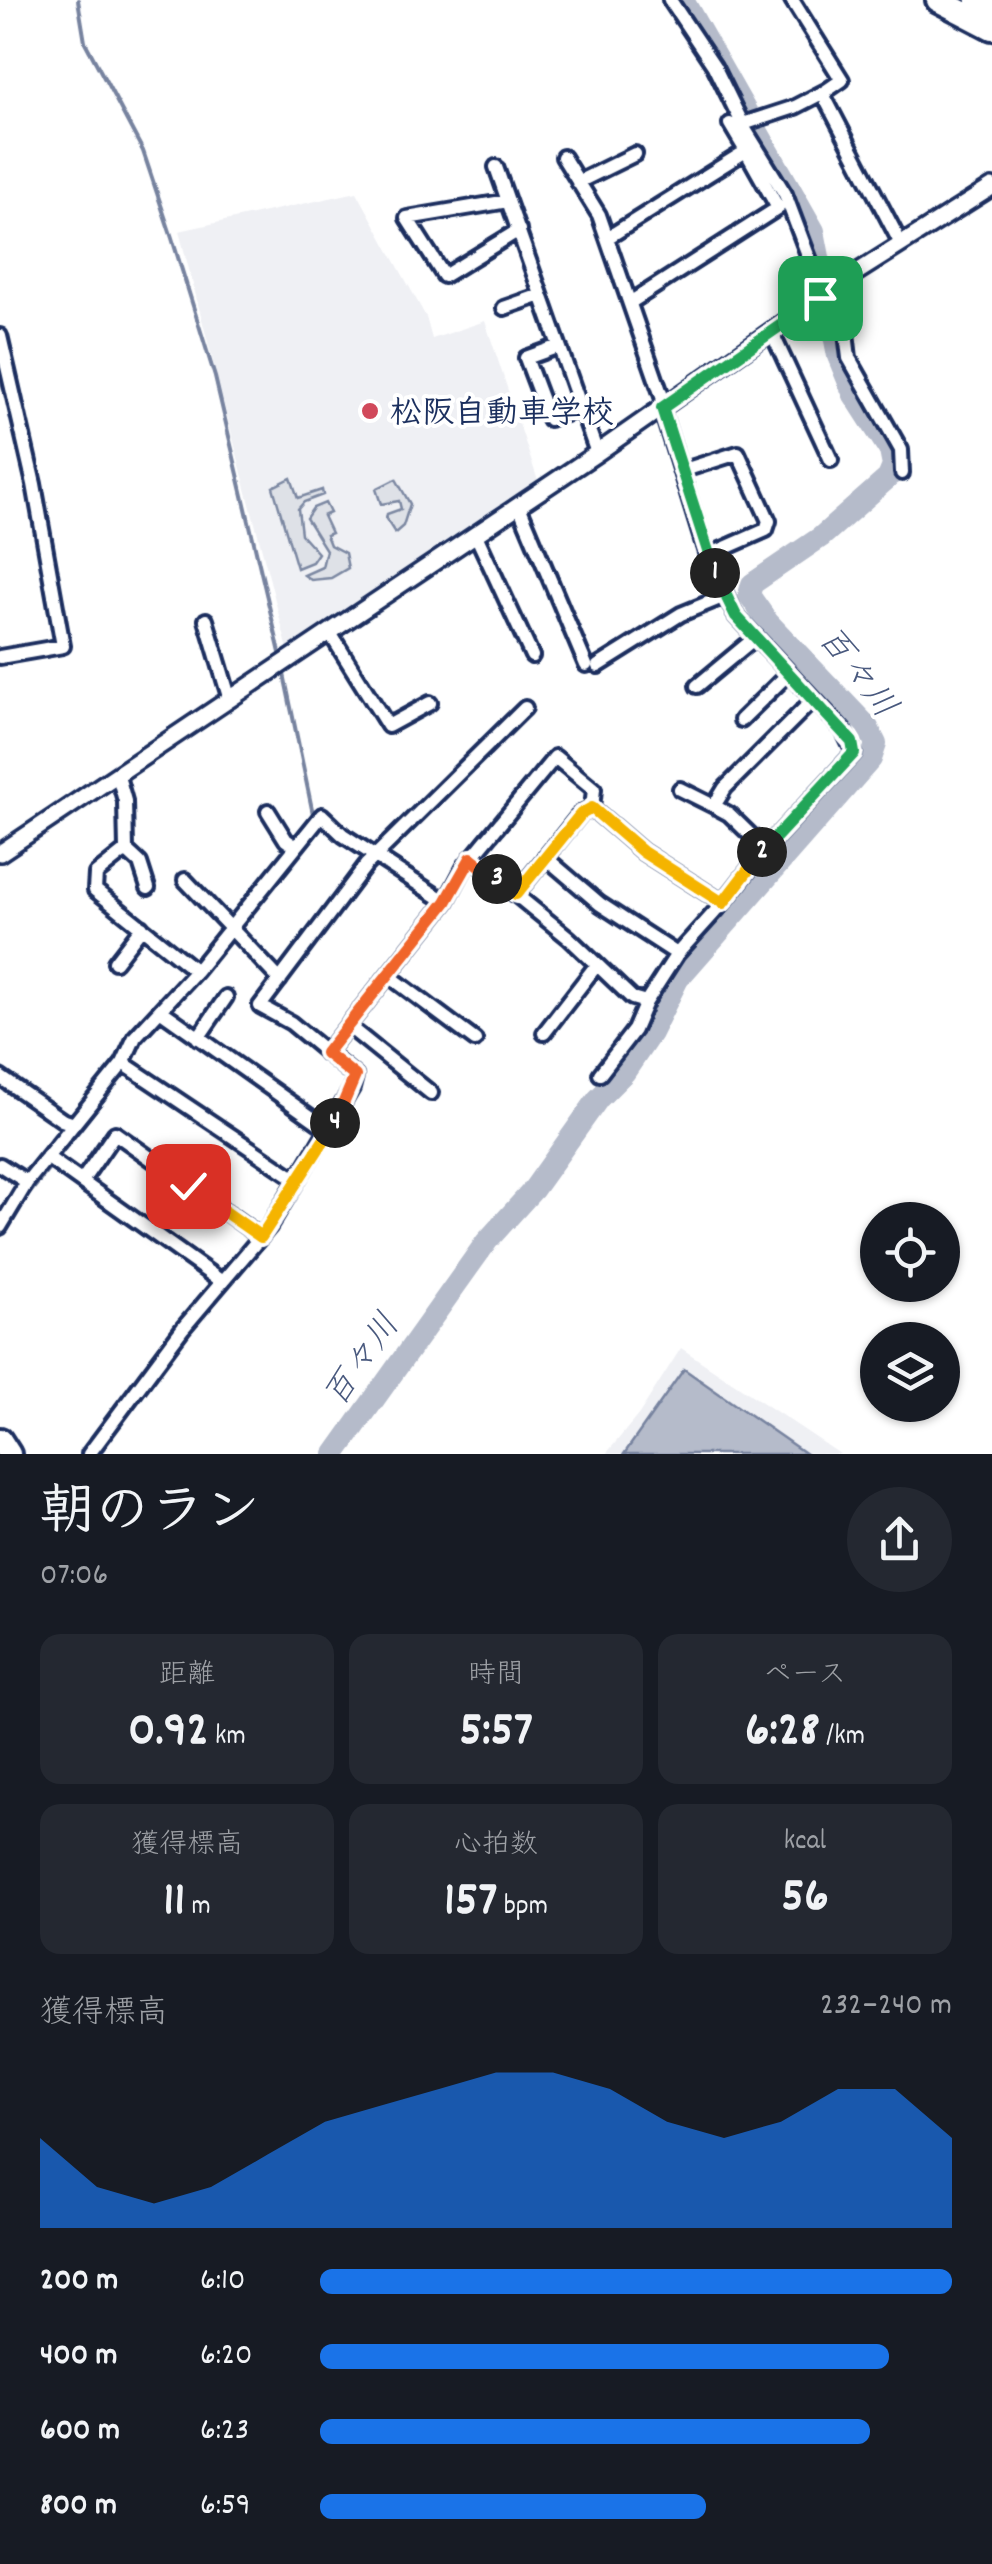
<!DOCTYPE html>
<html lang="ja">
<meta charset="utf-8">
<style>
:root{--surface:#171b24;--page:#242831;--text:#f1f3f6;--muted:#9ea1a6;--accent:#1a73e8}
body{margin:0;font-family:Dekko,"Klee One",sans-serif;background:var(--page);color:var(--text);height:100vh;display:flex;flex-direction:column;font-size:38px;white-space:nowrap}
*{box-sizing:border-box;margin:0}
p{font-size:32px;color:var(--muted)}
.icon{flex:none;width:55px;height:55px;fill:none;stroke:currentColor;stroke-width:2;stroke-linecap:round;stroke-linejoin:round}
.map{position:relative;height:1454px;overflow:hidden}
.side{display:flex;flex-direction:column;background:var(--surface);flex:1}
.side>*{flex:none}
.controls{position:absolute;left:860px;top:1202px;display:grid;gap:20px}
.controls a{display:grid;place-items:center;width:100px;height:100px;border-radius:50%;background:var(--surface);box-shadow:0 2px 8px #0004;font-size:50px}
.pin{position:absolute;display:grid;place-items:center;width:85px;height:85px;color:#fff;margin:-42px;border-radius:20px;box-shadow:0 5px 15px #0006}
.km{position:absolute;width:50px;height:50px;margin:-25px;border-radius:50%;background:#222;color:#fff;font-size:28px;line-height:50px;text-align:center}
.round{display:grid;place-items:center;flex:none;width:105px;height:105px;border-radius:52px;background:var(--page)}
.overview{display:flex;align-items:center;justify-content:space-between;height:170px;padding:0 40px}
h1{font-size:55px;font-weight:800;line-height:75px}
.metrics{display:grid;grid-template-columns:repeat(3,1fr);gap:15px;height:170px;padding:10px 40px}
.metrics div{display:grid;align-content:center;border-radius:20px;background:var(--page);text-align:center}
.metrics b{font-size:50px;font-weight:800}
.metrics small{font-size:28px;font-weight:400}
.metrics p{font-size:28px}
.chart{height:280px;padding:20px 40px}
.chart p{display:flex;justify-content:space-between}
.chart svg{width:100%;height:180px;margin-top:10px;fill:var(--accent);opacity:.7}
ul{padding:0 40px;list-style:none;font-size:32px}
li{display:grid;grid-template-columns:160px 120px 1fr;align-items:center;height:75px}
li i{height:25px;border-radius:12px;background:var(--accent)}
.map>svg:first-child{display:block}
.built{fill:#eff0f4}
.green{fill:#dee1e7;stroke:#7c88a2;stroke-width:2.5}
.water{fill:#b5bbca;stroke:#77839f;stroke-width:2.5}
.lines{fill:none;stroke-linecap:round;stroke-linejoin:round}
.stream{stroke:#77839f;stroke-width:4}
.river{stroke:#b5bbca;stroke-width:22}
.minor-casing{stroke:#1b2f5e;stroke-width:20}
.tertiary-casing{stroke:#1b2f5e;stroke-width:22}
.trunk-casing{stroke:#1b2f5e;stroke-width:30}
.minor{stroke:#fff;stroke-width:12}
.tertiary{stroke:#fff;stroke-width:15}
.trunk{stroke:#fff;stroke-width:22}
.split-1-casing{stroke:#fff;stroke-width:20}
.split-2-casing{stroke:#fff;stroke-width:20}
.split-3-casing{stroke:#fff;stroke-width:20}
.split-4-casing{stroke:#fff;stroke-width:20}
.split-5-casing{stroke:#fff;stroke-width:20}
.split-1{stroke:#22a559;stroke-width:12}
.split-2{stroke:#22a559;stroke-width:12}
.split-3{stroke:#f5b400;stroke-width:12}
.split-4{stroke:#f0652b;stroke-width:12}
.split-5{stroke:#f5b400;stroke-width:12}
.poi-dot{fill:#d1495b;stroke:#fff;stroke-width:4}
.labels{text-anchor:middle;stroke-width:8;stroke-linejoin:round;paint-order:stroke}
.poi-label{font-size:32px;font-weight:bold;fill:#1b2f5e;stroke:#fff;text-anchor:start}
.water-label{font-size:35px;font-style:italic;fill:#49597e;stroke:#fff}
</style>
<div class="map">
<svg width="992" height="1454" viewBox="0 0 992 1454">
<rect width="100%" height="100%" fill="#fff"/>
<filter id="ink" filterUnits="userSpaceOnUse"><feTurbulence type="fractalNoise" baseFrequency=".01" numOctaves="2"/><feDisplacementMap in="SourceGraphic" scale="20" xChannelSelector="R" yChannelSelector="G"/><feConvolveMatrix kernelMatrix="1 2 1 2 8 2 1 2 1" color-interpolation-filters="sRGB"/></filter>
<g filter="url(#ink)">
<path class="built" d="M 357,192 L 426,317 L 432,339 L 485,321 L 539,484 L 288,650 L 179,231 Z
M 681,1348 L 840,1454 L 606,1454 L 639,1414 Z"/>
<path class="green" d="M 291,478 L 298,498 L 322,490 L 323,495 L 304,502 L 298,509 L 301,534 L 318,553 L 312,562 L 297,568 L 273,487 Z
M 396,479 L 410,504 L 403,526 L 395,533 L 386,519 L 387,514 L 401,509 L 399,501 L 381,504 L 376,489 Z
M 325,503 L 330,513 L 323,516 L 331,533 L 326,535 L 330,545 L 345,553 L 348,568 L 331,578 L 311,580 L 304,575 L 322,567 L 326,550 L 306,518 L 313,508 Z"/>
<path class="water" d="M 684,1369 L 806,1454 L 624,1454 Z"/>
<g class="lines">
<path class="stream" d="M 78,0 L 85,42 L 143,151 L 172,238 L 215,377 L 281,657
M 284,674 L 313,814 L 298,835
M 208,948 L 222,928
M 185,992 L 210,962
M 19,1207 L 115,1085"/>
<path class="river" d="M 335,1454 L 487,1241 L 533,1190 L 598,1099 L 624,1073 L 651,1033 L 678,979 L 871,759 L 876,744 L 867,726 L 768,622 L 749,595 L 752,584 L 821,537 L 888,478 L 893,466 L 890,451 L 854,395 L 838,356 L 814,231 L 683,0"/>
<defs>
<path id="minor" d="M 670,0 L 714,66 L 746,131 L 785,194 L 811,263 L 816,301
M 792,0 L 842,80 L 826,91 L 825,98 L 901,244
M 730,124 L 746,151
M 743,124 L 795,107 L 826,91
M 563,157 L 599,215 L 665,405
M 496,167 L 597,453
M 578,182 L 635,154
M 508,201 L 407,218 L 444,276 L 519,230
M 607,238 L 746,151 L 778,208 L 631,302
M 840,283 L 849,358 L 901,450 L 902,473
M 504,308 L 541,295
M 772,333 L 831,460
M 0,336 L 34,484 L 63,646 L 0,657
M 559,346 L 526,358 L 549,419 L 582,409
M 681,471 L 738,453 L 769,521 L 766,530 L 707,556
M 519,506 L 586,665
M 476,535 L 532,656
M 206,620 L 230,700
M 330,633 L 388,726 L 430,703
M 598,666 L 681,614 L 725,596
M 697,686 L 756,637
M 741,720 L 788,674
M 118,776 L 125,801 L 126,850 L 96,874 L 95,890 L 196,971 L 322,815 L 343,835 L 446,902
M 680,789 L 714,806
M 268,811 L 286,840 L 296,847
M 765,849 L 729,814 L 714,806 L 725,788 L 813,700
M 126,850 L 140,863 L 148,888
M 545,857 L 600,904 L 677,954
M 471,858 L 569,938 L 632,998 L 646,1002 L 677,954 L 723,903
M 185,880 L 280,980
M 516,894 L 581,813 L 592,808
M 115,962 L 142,927
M 388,975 L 475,1040
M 160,1010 L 329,1130
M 348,1026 L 431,1093
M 544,1033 L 595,967
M 198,1038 L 226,997
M 326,1053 L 446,902 L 465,866 L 555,757 L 594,789 L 592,808 L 643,852 L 723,903 L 765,849 L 854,753 L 843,730 L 736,616 L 707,556 L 661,408
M 123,1063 L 296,1179
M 600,1074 L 634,1030 L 646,1002
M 0,1077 L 62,1120 L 74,1124
M 47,1157 L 222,1282
M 0,1165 L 27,1182
M 82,1181 L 115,1133 L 261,1237
M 0,1227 L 27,1182 L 123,1063 L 135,1037 L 196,971
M 89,1454 L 183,1328 L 269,1227 L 352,1088 L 355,1076 L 291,1023 L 260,1006 L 366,865 L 525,708"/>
<path id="tertiary" d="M 0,853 L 597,453 L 840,283 L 992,187"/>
<path id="trunk" d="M 938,0 L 992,28
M 977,0 L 992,8
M 0,1440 L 9,1454"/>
</defs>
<use href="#minor" class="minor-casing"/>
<use href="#tertiary" class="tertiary-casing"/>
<use href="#trunk" class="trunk-casing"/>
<use href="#minor" class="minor"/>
<use href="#tertiary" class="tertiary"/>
<use href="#trunk" class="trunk"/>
</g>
</g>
<g class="lines" filter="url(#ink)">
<defs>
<path id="split-1" d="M 715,573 L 662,408 L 820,298"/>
<path id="split-2" d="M 715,573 L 736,616 L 852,742 L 854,753 L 762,852"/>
<path id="split-3" d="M 497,879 L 516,894 L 581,814 L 592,808 L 643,852 L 723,903 L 762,852"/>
<path id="split-4" d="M 335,1123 L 355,1076 L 326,1053 L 446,902 L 471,858 L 497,879"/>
<path id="split-5" d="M 188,1186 L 261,1237 L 335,1123"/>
</defs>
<use href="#split-1" class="split-1-casing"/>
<use href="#split-2" class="split-2-casing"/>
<use href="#split-3" class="split-3-casing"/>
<use href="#split-4" class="split-4-casing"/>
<use href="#split-5" class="split-5-casing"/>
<use href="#split-1" class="split-1"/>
<use href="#split-2" class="split-2"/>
<use href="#split-3" class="split-3"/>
<use href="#split-4" class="split-4"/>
<use href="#split-5" class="split-5"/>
</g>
<circle class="poi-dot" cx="370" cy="411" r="10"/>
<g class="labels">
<g class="poi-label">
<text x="390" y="422">松阪自動車学校</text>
</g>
<g class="water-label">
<text transform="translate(859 671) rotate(52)" y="12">百々川</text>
<text transform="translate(360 1359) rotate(-55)" y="12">百々川</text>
</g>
</g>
</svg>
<div class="controls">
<a><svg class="icon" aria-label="locate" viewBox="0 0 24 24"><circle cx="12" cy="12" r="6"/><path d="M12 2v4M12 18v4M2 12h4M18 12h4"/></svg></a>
<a><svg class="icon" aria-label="layers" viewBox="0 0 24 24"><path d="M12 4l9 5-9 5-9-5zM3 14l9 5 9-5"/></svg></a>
</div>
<div class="pin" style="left:820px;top:298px;background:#1e9e55"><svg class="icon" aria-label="arrive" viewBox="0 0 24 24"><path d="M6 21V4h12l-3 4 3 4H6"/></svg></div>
<div class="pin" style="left:188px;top:1186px;background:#d93025"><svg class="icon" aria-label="check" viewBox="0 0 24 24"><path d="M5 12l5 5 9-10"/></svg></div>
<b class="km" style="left:715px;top:573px">1</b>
<b class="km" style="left:762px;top:852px">2</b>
<b class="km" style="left:497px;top:879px">3</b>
<b class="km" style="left:335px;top:1123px">4</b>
</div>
<section class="side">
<div class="overview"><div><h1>朝のラン</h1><p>07:06</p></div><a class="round"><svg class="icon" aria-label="share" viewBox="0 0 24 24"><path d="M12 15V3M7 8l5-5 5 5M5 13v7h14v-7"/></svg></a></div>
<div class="metrics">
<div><p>距離</p><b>0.92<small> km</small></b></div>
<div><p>時間</p><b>5:57</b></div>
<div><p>ペース</p><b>6:28<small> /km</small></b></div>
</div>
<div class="metrics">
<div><p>獲得標高</p><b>11<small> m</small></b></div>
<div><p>心拍数</p><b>157<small> bpm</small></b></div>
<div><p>kcal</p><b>56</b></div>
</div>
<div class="chart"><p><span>獲得標高</span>232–240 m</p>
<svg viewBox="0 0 160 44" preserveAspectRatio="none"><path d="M0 44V22L10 34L20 38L30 34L40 26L50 18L60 14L70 10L80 6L90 6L100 10L110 18L120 22L130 18L140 10L150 10L160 22V44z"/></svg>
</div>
<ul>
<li><b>200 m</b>6:10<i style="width:100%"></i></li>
<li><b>400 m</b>6:20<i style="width:90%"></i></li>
<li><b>600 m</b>6:23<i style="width:87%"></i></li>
<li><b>800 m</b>6:59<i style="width:61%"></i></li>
</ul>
</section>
